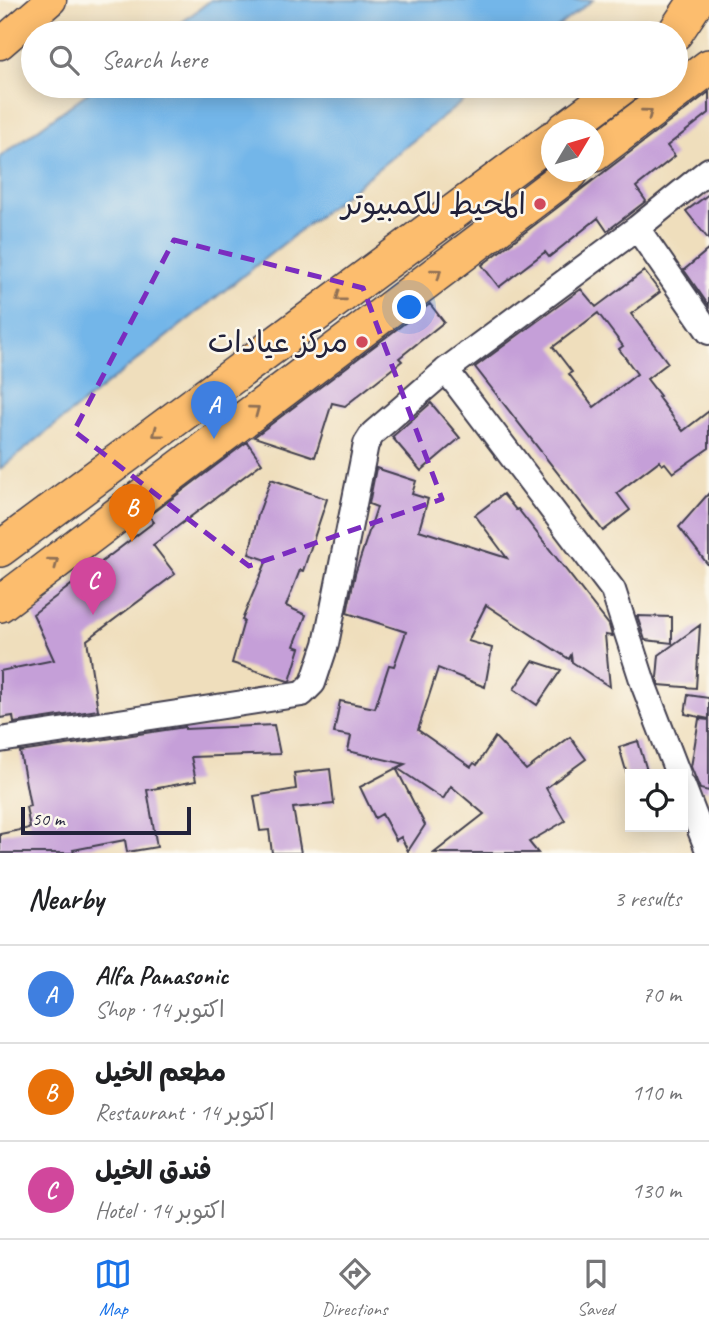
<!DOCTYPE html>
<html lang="en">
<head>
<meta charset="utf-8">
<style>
  :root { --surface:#fff; --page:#f6f6f6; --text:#202124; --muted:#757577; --line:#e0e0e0; --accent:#1a73e8 }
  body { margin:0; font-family:Caveat,"Playpen Sans Arabic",sans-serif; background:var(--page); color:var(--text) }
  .controls { position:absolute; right:21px; bottom:21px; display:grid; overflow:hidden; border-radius:0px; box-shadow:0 4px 18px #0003 }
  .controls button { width:63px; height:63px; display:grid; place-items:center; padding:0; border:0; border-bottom:2px solid var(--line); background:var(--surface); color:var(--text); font:35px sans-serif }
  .compass { position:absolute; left:541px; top:119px; width:63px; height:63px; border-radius:50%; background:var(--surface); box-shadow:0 4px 18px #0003; rotate:52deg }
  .scale { position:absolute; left:21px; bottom:18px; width:170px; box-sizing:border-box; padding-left:7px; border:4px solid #22223b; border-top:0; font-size:19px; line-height:24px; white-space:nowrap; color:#22223b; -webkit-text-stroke:5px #fbf7ec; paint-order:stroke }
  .you { position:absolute; left:410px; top:308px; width:24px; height:24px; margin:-18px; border:5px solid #fff; border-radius:50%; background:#1a73e8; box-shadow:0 0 0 10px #1a73e833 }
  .badge { display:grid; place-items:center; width:46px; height:46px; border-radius:50%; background:var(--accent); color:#fff; font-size:23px; font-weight:700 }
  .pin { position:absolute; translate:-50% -58px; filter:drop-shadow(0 2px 4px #0008) }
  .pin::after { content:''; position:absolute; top:37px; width:24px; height:21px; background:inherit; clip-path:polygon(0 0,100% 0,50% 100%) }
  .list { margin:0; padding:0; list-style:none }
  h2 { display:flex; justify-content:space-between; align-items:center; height:91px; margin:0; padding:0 28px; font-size:30px }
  h2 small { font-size:23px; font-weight:400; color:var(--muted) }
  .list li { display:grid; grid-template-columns:46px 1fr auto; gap:21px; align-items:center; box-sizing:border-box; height:98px; padding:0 28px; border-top:2px solid var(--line) }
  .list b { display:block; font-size:26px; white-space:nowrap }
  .list p { margin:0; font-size:23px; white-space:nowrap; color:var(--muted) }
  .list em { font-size:23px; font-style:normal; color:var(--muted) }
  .icon { flex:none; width:38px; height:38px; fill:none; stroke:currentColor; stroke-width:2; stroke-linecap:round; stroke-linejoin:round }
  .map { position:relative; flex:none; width:709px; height:853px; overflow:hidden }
  .search { position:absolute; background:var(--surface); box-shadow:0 4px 18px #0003; left:21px; right:21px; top:21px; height:77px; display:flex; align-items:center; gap:18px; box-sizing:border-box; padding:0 24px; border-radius:38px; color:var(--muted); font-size:26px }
  .sheet { height:385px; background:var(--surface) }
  nav { display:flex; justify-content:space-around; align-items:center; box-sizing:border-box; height:98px; border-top:2px solid var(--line); background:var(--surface); font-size:19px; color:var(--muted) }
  nav a { display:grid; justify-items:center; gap:4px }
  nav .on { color:var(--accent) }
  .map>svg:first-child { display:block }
  .water { fill:#73b6e9; stroke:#4a6c92; stroke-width:2 }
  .building { fill:#c59fd8; fill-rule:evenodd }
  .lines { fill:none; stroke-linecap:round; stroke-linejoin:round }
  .minor-casing { stroke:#413e4e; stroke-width:28 }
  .major-casing { stroke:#413e4e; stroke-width:33 }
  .highway-casing { stroke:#413e4e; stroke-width:38 }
  .minor { stroke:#fff; stroke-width:24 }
  .major { stroke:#fcbd6e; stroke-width:30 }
  .highway { stroke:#fcbd6e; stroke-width:35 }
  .oneway { stroke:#8f7054 }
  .marked { fill:none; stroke:#7b2cbf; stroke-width:5; stroke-dasharray:14 9; stroke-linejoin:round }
  .poi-dot { fill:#d1495b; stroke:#fbf7ec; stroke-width:2.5 }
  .labels { text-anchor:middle; stroke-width:5; stroke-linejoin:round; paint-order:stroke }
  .poi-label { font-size:30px; fill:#22223b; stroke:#fbf7ec; text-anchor:end }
</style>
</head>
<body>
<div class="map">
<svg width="709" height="853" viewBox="0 0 709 853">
  <rect width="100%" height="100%" fill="#fbf7ec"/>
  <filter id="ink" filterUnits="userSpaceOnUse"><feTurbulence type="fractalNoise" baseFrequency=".0143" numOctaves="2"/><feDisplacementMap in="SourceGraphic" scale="14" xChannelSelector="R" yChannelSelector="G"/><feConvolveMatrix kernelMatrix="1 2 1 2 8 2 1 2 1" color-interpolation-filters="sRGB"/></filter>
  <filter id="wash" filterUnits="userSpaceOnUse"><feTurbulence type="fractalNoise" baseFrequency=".00686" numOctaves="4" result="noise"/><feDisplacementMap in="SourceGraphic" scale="28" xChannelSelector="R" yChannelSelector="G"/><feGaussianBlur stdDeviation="1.57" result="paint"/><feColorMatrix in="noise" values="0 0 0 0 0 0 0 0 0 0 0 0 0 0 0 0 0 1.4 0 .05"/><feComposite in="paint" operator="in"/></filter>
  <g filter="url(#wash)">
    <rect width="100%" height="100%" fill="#efdebc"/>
    <path class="water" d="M211,0H593L549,33H168Z
      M97,86H482L0,469V157Z"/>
    <g id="blocks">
      <path class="building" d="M709,92V113L667,146L675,156L636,187L646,201L607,231L598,218L549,257L545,252L499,287L482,265Z
        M709,194V240L686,211Z
        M709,249V306L684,270Z
        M644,271L660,292L631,314L668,363L647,379L660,396L658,397L683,431L709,411V448L673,473L665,463L662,465L659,461L617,493L630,510L603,531L475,367L581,289L596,307ZM598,313L623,346L619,349L637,374L594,407L569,374L572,372L553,347Z
        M430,304L444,322L399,358L402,361L345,406L332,403L315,457L254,437Z
        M431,403L460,438L421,471L392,437Z
        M247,442L262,463L153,545L175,574L87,640L98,710L14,723L13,716L0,718V671L54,660L33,614L154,522L149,516Z
        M376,468L416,481L412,494L428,499L419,530L507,558L475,515L503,494L516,510L518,509L609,625L612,636L605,635L610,687L572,662L571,655L569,659L486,605L468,641L492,648L485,687L438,668L418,730L471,767L474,763L477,765L495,737L526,770L570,737L586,759L546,788L565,821L529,842L538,853H434L484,814L451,786L443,799L397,768L405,764L348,751L351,736L334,733L340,701L375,708L389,665L394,666L406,632L347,613L355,574L377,507L369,504Z
        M271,479L327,499L303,571L300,570L286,606L306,615L294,646L300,648L290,681H288L232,663L244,621L242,620L267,560L249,554L258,515Z
        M709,493V566L679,527Z
        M637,616L672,617V643L645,640Z
        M700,625L696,688L659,685L657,678L659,655Z
        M533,661L561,670L537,705L514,689Z
        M688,695L709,698V719L685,714Z
        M699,719L709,720V791L700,789L691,767Z
        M274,725L280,754L191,757L196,781L147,790L157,847L127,852L125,840L73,850L74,853H0V834L30,828L26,807L30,806L20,752L185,727V729Z
        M638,741L648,774H627L619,747Z
        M396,768L425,825L408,851L401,837L396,840L382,814L375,818L360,787Z
        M330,769L334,804L293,808L301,853H272L269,830L260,831L254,796L296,789L294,773Z"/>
    </g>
  </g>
  <g filter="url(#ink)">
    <use href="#blocks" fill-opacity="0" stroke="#413e4e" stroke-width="2"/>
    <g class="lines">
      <g class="minor-casing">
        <path id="minor" d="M637,228L709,332
          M446,370L637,228L709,170
          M0,740L302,694L313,683L326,644L366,444L373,433L446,370L613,590L644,686L678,774
          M683,786L709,853"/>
      </g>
      <g class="major-casing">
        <path id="major" d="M0,44L51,0"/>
      </g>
      <g class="highway-casing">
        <path id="highway" d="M675,33L697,0
          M564,130L623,86
          M594,154L709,67
          M0,549L552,139
          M0,604L571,172"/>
      </g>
      <use href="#minor" class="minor"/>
      <use href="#major" class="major"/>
      <use href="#highway" class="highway"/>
    </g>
    <defs><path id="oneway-chevron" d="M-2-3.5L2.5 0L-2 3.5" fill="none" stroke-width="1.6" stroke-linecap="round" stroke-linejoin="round" transform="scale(1.75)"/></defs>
    <g class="oneway">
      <use href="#oneway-chevron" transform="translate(648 113) rotate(-37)"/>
      <use href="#oneway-chevron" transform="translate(437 273) rotate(-37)"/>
      <use href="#oneway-chevron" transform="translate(340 297) rotate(143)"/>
      <use href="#oneway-chevron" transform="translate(255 410) rotate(-37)"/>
      <use href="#oneway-chevron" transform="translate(157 433) rotate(143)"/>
      <use href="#oneway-chevron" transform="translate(54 562) rotate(-37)"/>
    </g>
  </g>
  <path class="marked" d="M174,240L363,288L442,499L249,566L74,431Z"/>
  <g class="poi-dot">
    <circle cx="540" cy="204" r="7"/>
    <circle cx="362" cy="342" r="7"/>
  </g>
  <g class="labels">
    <g class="poi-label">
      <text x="526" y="214">المحيط للكمبيوتر</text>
      <text x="348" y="352">مركز عيادات</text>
    </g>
  </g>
</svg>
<div class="controls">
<button><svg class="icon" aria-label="locate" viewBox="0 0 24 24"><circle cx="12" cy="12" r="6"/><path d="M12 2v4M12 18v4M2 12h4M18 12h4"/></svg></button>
</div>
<svg class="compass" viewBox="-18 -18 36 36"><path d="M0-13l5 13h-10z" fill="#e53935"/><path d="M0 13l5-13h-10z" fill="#757577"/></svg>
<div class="scale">50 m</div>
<div class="you"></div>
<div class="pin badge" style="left:214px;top:439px;background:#3f7fe0">A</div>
<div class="pin badge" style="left:132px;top:542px;background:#e8710a">B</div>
<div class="pin badge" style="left:93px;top:615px;background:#d1479c">C</div>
<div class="search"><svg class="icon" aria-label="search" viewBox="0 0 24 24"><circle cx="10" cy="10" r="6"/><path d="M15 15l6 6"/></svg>Search here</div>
</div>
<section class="sheet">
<h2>Nearby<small>3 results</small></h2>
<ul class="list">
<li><span class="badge" style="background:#3f7fe0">A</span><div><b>Alfa Panasonic</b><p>Shop · 14 اكتوبر</p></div><em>70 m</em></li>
<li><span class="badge" style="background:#e8710a">B</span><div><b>مطعم الخيل</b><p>Restaurant · 14 اكتوبر</p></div><em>110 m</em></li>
<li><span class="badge" style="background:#d1479c">C</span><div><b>فندق الخيل</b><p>Hotel · 14 اكتوبر</p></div><em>130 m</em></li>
</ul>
</section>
<nav>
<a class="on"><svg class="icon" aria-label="map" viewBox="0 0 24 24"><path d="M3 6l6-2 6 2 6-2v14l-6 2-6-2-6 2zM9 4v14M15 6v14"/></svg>Map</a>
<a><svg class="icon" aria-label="directions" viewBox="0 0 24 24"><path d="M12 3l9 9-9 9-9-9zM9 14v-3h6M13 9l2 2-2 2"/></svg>Directions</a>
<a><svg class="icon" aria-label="saved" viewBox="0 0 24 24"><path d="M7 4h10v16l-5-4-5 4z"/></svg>Saved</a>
</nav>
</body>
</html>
